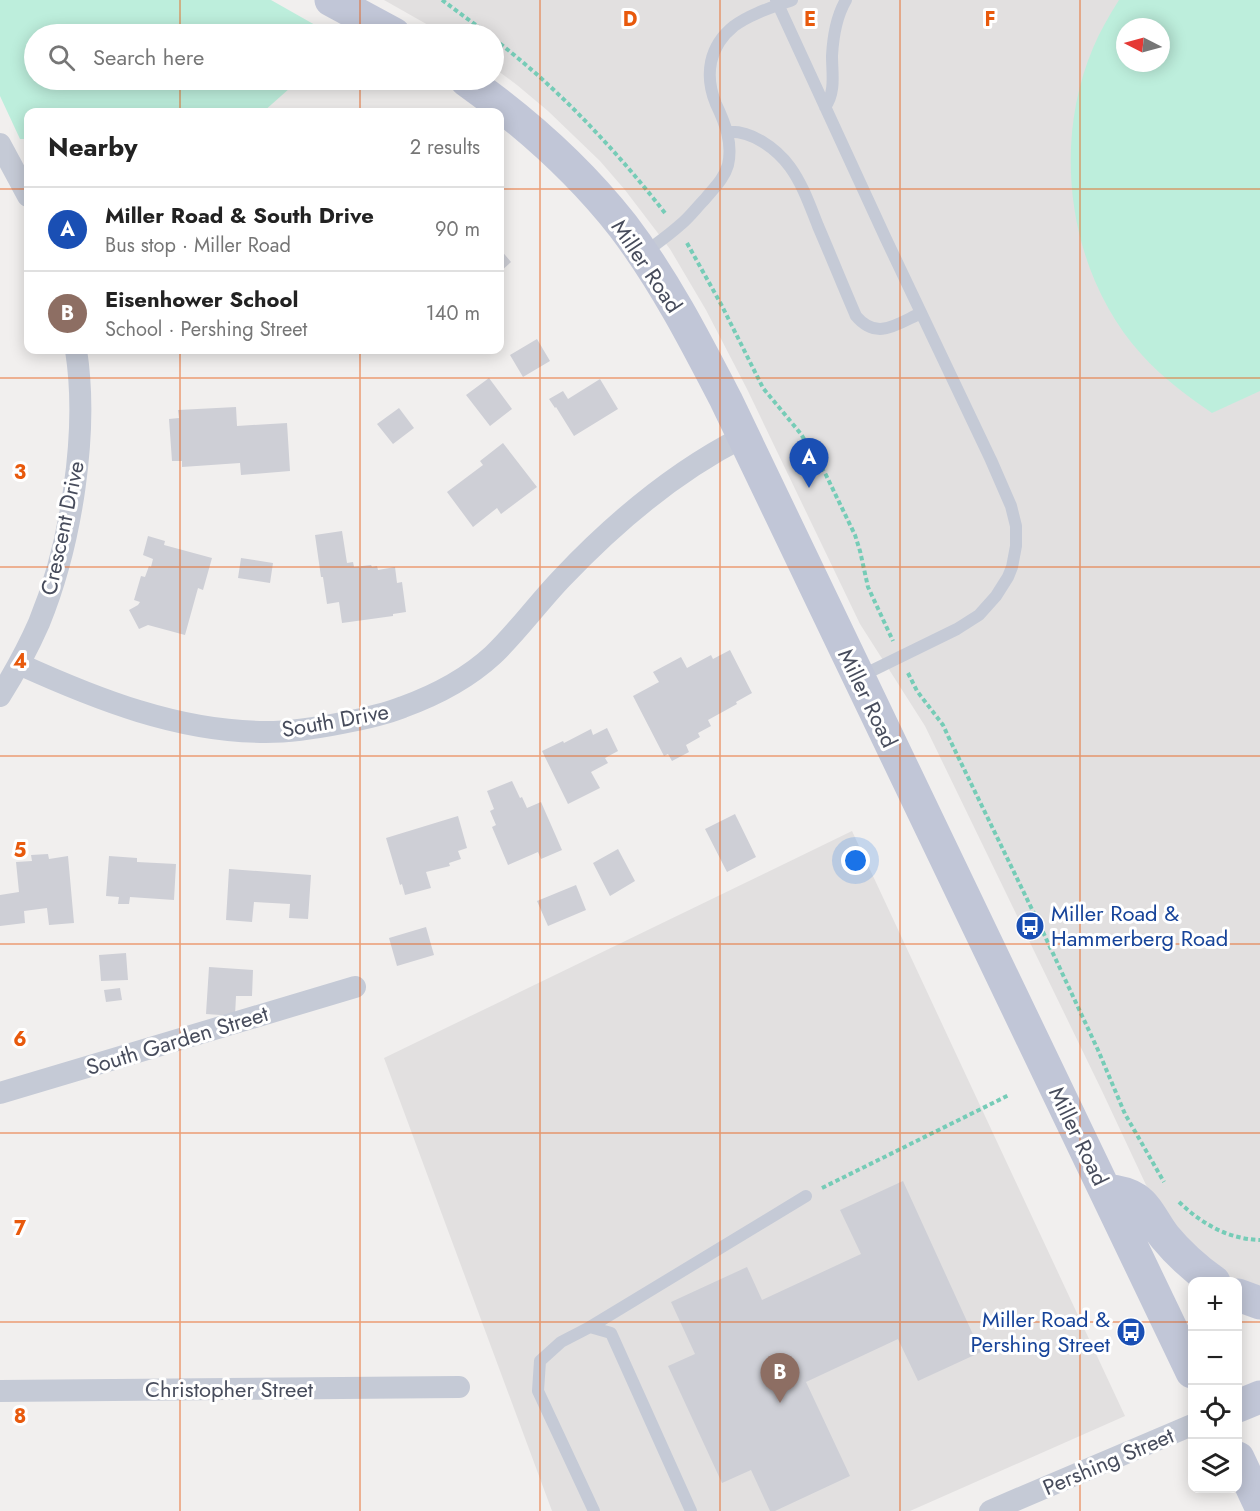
<!DOCTYPE html>
<html lang="en">
<head>
<meta charset="utf-8">
<style>
  :root { --surface:#fff; --page:#f2f2f2; --text:#222; --muted:#767676; --line:#e0e0e0; --accent:#0b8043 }
  body { margin:0; font-family:Jost,sans-serif; background:var(--page); color:var(--text) }
  .controls { position:absolute; right:18px; bottom:18px; display:grid; overflow:hidden; border-radius:12px; box-shadow:0 3px 15px #0003 }
  .controls button { width:54px; height:54px; display:grid; place-items:center; padding:0; border:0; border-bottom:2px solid var(--line); background:var(--surface); color:var(--text); font:30px sans-serif }
  .compass { position:absolute; left:1116px; top:18px; width:54px; height:54px; border-radius:50%; background:var(--surface); box-shadow:0 3px 15px #0003; rotate:276deg }
  .you { position:absolute; left:856px; top:861px; width:21px; height:21px; margin:-15px; border:4px solid #fff; border-radius:50%; background:#1a73e8; box-shadow:0 0 0 9px #1a73e833 }
  .badge { display:grid; place-items:center; width:39px; height:39px; border-radius:50%; background:var(--accent); color:#fff; font-size:20px; font-weight:700 }
  .pin { position:absolute; translate:-50% -50px; filter:drop-shadow(0 2px 3px #0008) }
  .pin::after { content:''; position:absolute; top:32px; width:21px; height:18px; background:inherit; clip-path:polygon(0 0,100% 0,50% 100%) }
  .list { margin:0; padding:0; list-style:none }
  h2 { display:flex; justify-content:space-between; align-items:center; height:78px; margin:0; padding:0 24px; font-size:26px }
  h2 small { font-size:20px; font-weight:400; color:var(--muted) }
  .list li { display:grid; grid-template-columns:39px 1fr auto; gap:18px; align-items:center; box-sizing:border-box; height:84px; padding:0 24px; border-top:2px solid var(--line) }
  .list b { display:block; font-size:22px; white-space:nowrap }
  .list p { margin:0; font-size:20px; white-space:nowrap; color:var(--muted) }
  .list em { font-size:20px; font-style:normal; color:var(--muted) }
  .icon { flex:none; width:33px; height:33px; fill:none; stroke:currentColor; stroke-width:2; stroke-linecap:round; stroke-linejoin:round }
  .map { position:relative; flex:none; width:1260px; height:1511px; overflow:hidden }
  .search { position:absolute; background:var(--surface); box-shadow:0 3px 15px #0003; left:24px; top:24px; width:480px; height:66px; display:flex; align-items:center; gap:15px; box-sizing:border-box; padding:0 21px; border-radius:33px; color:var(--muted); font-size:22px }
  .panel { position:absolute; background:var(--surface); box-shadow:0 3px 15px #0003; left:24px; top:108px; width:480px; height:246px; border-radius:12px }
  .map>svg:first-child { display:block }
  .education { fill:#e2e0e0; fill-rule:evenodd }
  .green { fill:#bdeedc; fill-rule:evenodd }
  .building { fill:#cecfd6 }
  .lines { fill:none; stroke-linecap:round; stroke-linejoin:round }
  .path { stroke:#76ccb7; stroke-width:4; stroke-dasharray:4.5 3; stroke-linecap:butt }
  .lane { stroke:#c5cad6; stroke-width:12 }
  .street { stroke:#c5cad6; stroke-width:22 }
  .secondary { stroke:#c1c6d7; stroke-width:33 }
  .grid { fill:none; stroke:#e8590c; stroke-width:1.5; stroke-opacity:0.55 }
  .labels { text-anchor:middle; stroke-width:6; stroke-linejoin:round; paint-order:stroke }
  .street-label { font-size:22px; fill:#474c5c; stroke:#fff }
  .transit-label { font-size:22px; fill:#164399; stroke:#fff; text-anchor:start }
  .grid-label { font-size:20px; text-anchor:middle; font-weight:bold; fill:#e8590c; stroke:#fff; stroke-width:6; stroke-linejoin:round; paint-order:stroke }
</style>
</head>
<body>
<div class="map">
<svg width="1260" height="1511" viewBox="0 0 1260 1511">
  <rect width="100%" height="100%" fill="#f1efee"/>
  <path class="education" d="M384,0H1260V1293L1233,1281L1220,1274L1154,1202L1102,1091L925,726L860,624L747,389L706,310L670,249L625,190L600,161L548,111L517,85L494,68V34H444ZM1125,27H1161V63H1125Z
    M852,831L1125,1416L910,1511H552L384,1058Z"/>
  <path class="green" d="M0,0H271L331,34H34V80H299L263,112H28V139H20L0,96Z
    M1119,0H1260V391L1212,413C1187,396 1163,378 1142,355C1069,275 1051,147 1093,48C1100,31 1109,16 1119,0ZM1125,27H1161V63H1125Z"/>
  <path class="building" d="M500,249L511,262L500,272Z
    M537,339L550,361L523,377L510,355Z
    M489,378L512,409L490,426L466,395Z
    M600,379L618,409L574,436L556,407L555,408L549,399L563,391L568,399Z
    M236,407L237,426L287,423L290,471L241,475L240,463L182,467V461H172L169,419L179,418L178,410Z
    M399,408L414,428L393,444L377,424Z
    M503,443L537,487L501,514L497,508L473,527L447,492L483,465L480,461Z
    M342,531L347,563L353,562L354,567L371,565L372,567L377,566L378,570L395,567L397,583L402,582L406,612L393,614V616L342,623L339,602L327,604L323,577H321L315,535Z
    M148,536L165,541L164,545L212,558L203,590L198,588L185,635L148,625L139,629L129,610L138,605L140,602L134,600L141,576L145,577L149,566L151,567L153,559L143,555Z
    M241,558L273,563L270,583L238,578Z
    M730,650L752,693L736,702L737,704L708,720L711,726L698,733L700,737L686,745L689,752L672,761L668,754L664,756L633,696L659,682L653,672L681,657L687,668L711,655L713,659Z
    M607,728L618,751L605,758L608,763L591,772L600,788L568,804L542,751L563,741L564,743L591,729L593,735Z
    M512,781L520,798L522,797L527,808L541,802L562,850L541,859L538,852L508,865L492,827L496,825L490,811L494,809L487,791Z
    M735,814L756,857L727,872L705,829Z
    M458,816L467,848L458,851L461,859L449,863L450,866L426,872L431,888L405,895L402,884L400,885L386,838Z
    M618,849L635,881L610,896L593,863Z
    M48,854L49,859L68,856L74,923L49,925L47,908L24,911L25,923L0,926V895L19,892L16,862L32,861L31,855Z
    M109,856L137,858V862L176,864L174,900L130,897L129,904H118L119,897L106,896Z
    M229,869L311,875L308,919L289,918L290,904L254,902L252,922L226,920Z
    M576,885L586,910L548,926L537,901Z
    M426,927L434,955L397,966L389,938Z
    M126,953L128,980L101,981L99,955Z
    M209,967L253,970L252,996H236L235,1016L206,1014Z
    M120,988L122,1000L106,1002L104,990Z
    M903,1181L981,1352L918,1381L898,1339L806,1382L850,1476L775,1511H770L751,1470L722,1483L668,1366L695,1354L671,1302L747,1267L762,1300L861,1254L840,1210Z"/>
  <g class="lines">
    <path class="path" d="M442,0L488,34
      M494,39C558,88 615,149 665,213
      M687,243L722,306L763,388L801,434L826,475L855,535L860,551L868,587L893,641
      M908,673L917,691L943,725L948,736L1043,932L1098,1050L1125,1114L1164,1182
      M822,1188L1009,1095
      M1179,1202C1202,1224 1228,1239 1260,1240"/>
    <path class="lane" d="M776,0L886,239L991,460L1011,506L1016,526V546L1012,567L1008,577L996,596L979,615L957,629L859,677
      M825,107C836,92 832,73 832,56C833,37 836,17 846,0
      M727,132C751,130 776,148 790,167C803,185 810,206 818,226C831,256 843,286 856,316C877,341 897,324 921,313
      M644,253C656,244 669,235 680,225C689,218 697,207 705,199C714,188 724,179 728,165C733,143 725,123 716,104C704,75 709,46 734,26C750,14 773,7 792,0
      M590,1327L806,1196
      M594,1511L538,1391L540,1361L561,1342L590,1327L611,1333L691,1511"/>
    <path class="street" d="M0,144L28,196
      M19,664C96,699 179,732 266,732C292,732 317,728 342,723C363,719 383,715 403,707C436,695 467,679 493,655C518,631 538,603 562,578C615,522 674,472 743,437
      M0,696C15,672 28,648 39,623C71,545 89,433 76,350
      M0,1093L355,987
      M0,1391L459,1387
      M990,1511L1192,1425"/>
    <path class="secondary" d="M331,0L394,34
      M466,80C524,121 579,170 623,226C664,280 695,340 726,400L1192,1372
      M1105,1190C1115,1191 1127,1193 1136,1199C1149,1208 1155,1225 1165,1237C1179,1254 1196,1269 1214,1282
      M1238,1295L1260,1303
      M1238,1406L1260,1397
      M1238,1458L1260,1505"/>
  </g>
  <path class="grid" d="M180,0V34M360,0V34M540,0V1511M720,0V1511M900,0V1511M1080,0V1511M180,80V112M360,80V112M0,189H28M500,189H1260M180,350V1511M360,350V1511M0,378H1260M0,567H1260M0,756H1260M0,944H1260M0,1133H1260M0,1322H1192M1238,1322H1260"/>
  <defs>
    <g id="bus-disc" transform="scale(1.5)"><circle r="9.5" fill="#1a4fb4" stroke="#fff"/><path d="M-5-6H5V4H4V6H2V4H-2V6H-4V4H-5ZM-3.5-4V0h7V-4ZM-3.5 1.2v1.5H-2V1.2ZM2 1.2v1.5H3.5V1.2Z" fill="#fff"/></g>
  </defs>
  <g fill-rule="evenodd">
    <use href="#bus-disc" x="1030" y="926"/>
    <use href="#bus-disc" x="1131" y="1332"/>
  </g>
  <g class="labels">
    <g class="street-label">
      <text transform="translate(647 266) rotate(56)" y="8">Miller Road</text>
      <text transform="translate(62 528) rotate(-78)" y="8">Crescent Drive</text>
      <text transform="translate(868 698) rotate(64)" y="8">Miller Road</text>
      <text transform="translate(335 720) rotate(-10)" y="8">South Drive</text>
      <text transform="translate(177 1040) rotate(-17)" y="8">South Garden Street</text>
      <text transform="translate(1079 1136) rotate(64)" y="8">Miller Road</text>
      <text x="229" y="1397">Christopher Street</text>
      <text transform="translate(1108 1461) rotate(-23)" y="8">Pershing Street</text>
    </g>
    <g class="transit-label">
      <text x="1051" y="921">Miller Road &amp;<tspan x="1051" dy="25">Hammerberg Road</tspan></text>
      <text x="1110" y="1327" text-anchor="end">Miller Road &amp;<tspan x="1110" dy="25">Pershing Street</tspan></text>
    </g>
  </g>
  <g class="grid-label">
    <text x="630" y="26">D</text>
    <text x="810" y="26">E</text>
    <text x="990" y="26">F</text>
    <text x="20" y="479">3</text>
    <text x="20" y="668">4</text>
    <text x="20" y="857">5</text>
    <text x="20" y="1046">6</text>
    <text x="20" y="1235">7</text>
    <text x="20" y="1423">8</text>
  </g>
</svg>
<div class="controls">
<button>+</button>
<button>−</button>
<button><svg class="icon" aria-label="locate" viewBox="0 0 24 24"><circle cx="12" cy="12" r="6"/><path d="M12 2v4M12 18v4M2 12h4M18 12h4"/></svg></button>
<button><svg class="icon" aria-label="layers" viewBox="0 0 24 24"><path d="M12 4l9 5-9 5-9-5zM3 14l9 5 9-5"/></svg></button>
</div>
<svg class="compass" viewBox="-18 -18 36 36"><path d="M0-13l5 13h-10z" fill="#e53935"/><path d="M0 13l5-13h-10z" fill="#767676"/></svg>
<div class="you"></div>
<div class="pin badge" style="left:809px;top:488px;background:#1a4fb4">A</div>
<div class="pin badge" style="left:780px;top:1403px;background:#8d6e63">B</div>
<div class="search"><svg class="icon" aria-label="search" viewBox="0 0 24 24"><circle cx="10" cy="10" r="6"/><path d="M15 15l6 6"/></svg>Search here</div>
<section class="panel">
<h2>Nearby<small>2 results</small></h2>
<ul class="list">
<li><span class="badge" style="background:#1a4fb4">A</span><div><b>Miller Road &amp; South Drive</b><p>Bus stop · Miller Road</p></div><em>90 m</em></li>
<li><span class="badge" style="background:#8d6e63">B</span><div><b>Eisenhower School</b><p>School · Pershing Street</p></div><em>140 m</em></li>
</ul>
</section>
</div>
</body>
</html>
